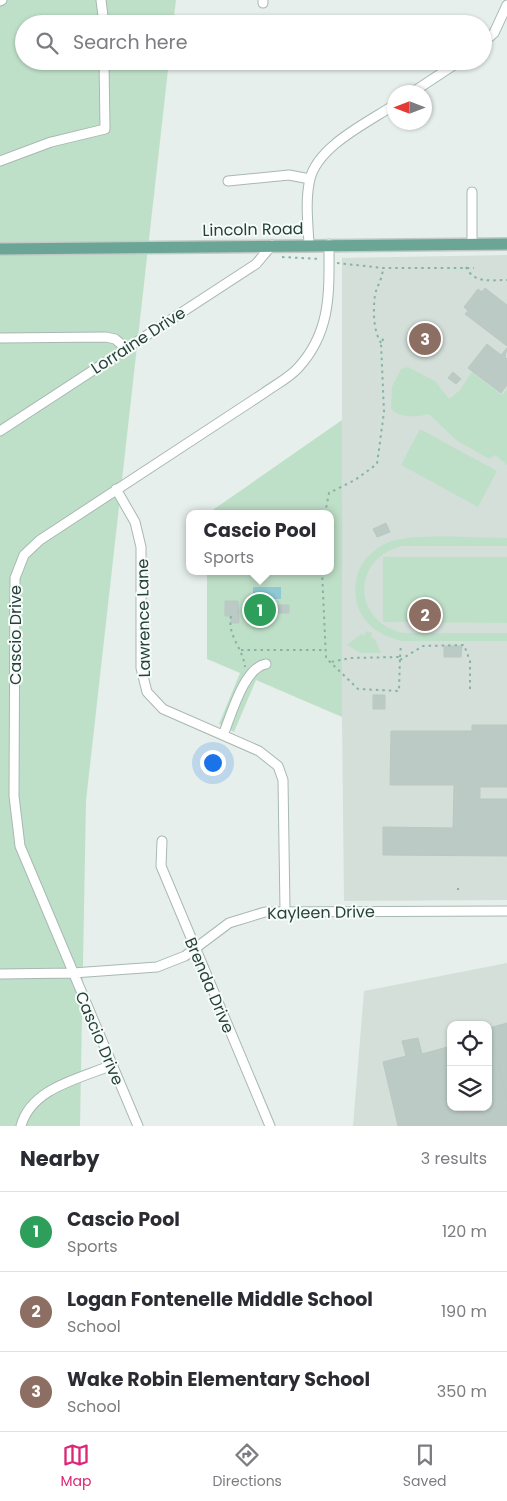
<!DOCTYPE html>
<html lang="en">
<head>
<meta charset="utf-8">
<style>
  :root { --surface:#fff; --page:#f2f2f3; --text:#2b2b33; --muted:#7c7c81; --line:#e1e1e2; --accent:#db2777 }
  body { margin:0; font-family:Poppins,sans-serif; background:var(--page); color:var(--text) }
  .controls { position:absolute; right:15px; bottom:15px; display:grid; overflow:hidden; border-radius:10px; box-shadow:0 1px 4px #0004 }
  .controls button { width:45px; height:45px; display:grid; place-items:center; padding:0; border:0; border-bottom:1px solid var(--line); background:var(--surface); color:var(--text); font:25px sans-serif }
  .compass { position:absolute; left:387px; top:85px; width:45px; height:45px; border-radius:50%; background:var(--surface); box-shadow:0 1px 4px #0004; rotate:270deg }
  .you { position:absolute; left:212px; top:762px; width:18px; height:18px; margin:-12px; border:4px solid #fff; border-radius:50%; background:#1a73e8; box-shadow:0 0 0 8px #1a73e833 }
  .badge { display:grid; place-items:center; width:32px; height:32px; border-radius:50%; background:var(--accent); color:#fff; font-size:16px; font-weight:700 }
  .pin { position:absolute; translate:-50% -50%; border:2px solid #fff; box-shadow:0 1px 5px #0006 }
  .popup { position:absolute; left:186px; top:510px; width:148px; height:65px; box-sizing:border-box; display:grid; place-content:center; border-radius:10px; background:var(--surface); filter:drop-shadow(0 1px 4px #0005); font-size:16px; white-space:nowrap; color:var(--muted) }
  .popup b { font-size:19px; color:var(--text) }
  .popup::after { content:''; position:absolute; left:50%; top:100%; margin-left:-10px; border:10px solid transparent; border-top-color:var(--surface) }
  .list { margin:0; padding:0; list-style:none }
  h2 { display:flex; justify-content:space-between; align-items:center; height:65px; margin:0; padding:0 20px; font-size:21px }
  h2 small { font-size:16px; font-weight:400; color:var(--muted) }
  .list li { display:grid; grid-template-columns:32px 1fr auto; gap:15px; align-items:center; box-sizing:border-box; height:80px; padding:0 20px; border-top:1px solid var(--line) }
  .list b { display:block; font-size:19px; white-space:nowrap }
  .list p { margin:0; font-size:16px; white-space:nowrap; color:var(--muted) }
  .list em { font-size:16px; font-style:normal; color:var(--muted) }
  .icon { flex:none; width:28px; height:28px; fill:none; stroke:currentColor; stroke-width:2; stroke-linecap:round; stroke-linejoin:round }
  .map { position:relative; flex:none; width:507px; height:1126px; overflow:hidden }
  .search { position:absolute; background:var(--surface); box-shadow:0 1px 4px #0004; left:15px; right:15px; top:15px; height:55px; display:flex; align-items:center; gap:12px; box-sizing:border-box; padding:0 18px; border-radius:28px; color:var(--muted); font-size:19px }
  .sheet { height:305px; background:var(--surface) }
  nav { display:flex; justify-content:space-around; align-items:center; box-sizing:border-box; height:70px; border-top:1px solid var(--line); background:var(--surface); font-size:14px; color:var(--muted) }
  nav a { display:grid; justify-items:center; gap:2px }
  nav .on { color:var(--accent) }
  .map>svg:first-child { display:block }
  .built { fill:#d4dfda; fill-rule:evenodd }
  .green { fill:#bfe0c8 }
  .water { fill:#8ec9d4 }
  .building { fill:#bbcac4; stroke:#b8c9c2 }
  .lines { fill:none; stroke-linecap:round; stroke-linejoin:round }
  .minor-casing { stroke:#a8b8b2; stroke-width:11 }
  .major-casing { stroke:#c2cac8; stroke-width:14 }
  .path { stroke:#86b3a5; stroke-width:2; stroke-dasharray:2.5 4; stroke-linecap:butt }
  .minor { stroke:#fff; stroke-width:9 }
  .major { stroke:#6aa596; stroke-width:11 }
  .labels { text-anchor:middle; stroke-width:4; stroke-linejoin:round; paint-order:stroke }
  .street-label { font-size:16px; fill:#24423a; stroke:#f7fbf9 }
</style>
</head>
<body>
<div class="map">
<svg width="507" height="1126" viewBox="0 0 507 1126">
  <rect width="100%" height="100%" fill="#e6efeb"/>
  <path class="built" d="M507,255V900L344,901L342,717V258Z
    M507,963V1126H353L364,991ZM451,1025H488V1107H451Z"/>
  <path class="green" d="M0,0H176L173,24H24V61H169L86,801L80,1126H0Z
    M408,367L435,381L449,399L460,390L472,372L502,395L507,389V465L495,455L489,459L456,440L429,414C416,417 402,419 391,409L392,387L401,369Z
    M342,420V717L256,680L234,732L219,724L240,673L207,659V571H330V514H207Z
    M420,429L497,471L478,507L401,465Z
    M507,538V546H402C351,559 352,621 403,633H507V641H401C380,635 364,626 357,604C354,593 355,581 359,570C364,558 376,547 389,542C415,533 477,538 507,538Z
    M383,557H507V623L383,622Z
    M366,631L372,633L371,637L375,639L381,653H360L347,645L361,634L365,635Z"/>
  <path class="water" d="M253,587H281V599H268V621H253Z"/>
  <path class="building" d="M485,288L507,305V346L465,314L468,311L464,307L478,289L482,292Z
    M487,344L501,355L507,348L505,357L507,359V385L501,393L468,368Z
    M453,372L461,379L456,384L448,378Z
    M386,523L390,532L377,537L373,529Z
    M225,601H238L239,623H231V616H225Z
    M278,605H289V613H278Z
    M444,646H462L461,657H444Z
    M373,695H385V709H373Z
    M472,725H507V787H480V799H507V856L383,855V827L453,828L454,785H390L391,731H472Z
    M507,1023V1100L489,1028Z
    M491,1036L507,1100V1126H398L383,1062L406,1056L402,1041L418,1038L422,1054L451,1046V1107H488V1037Z"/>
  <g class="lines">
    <g class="minor-casing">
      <path id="minor" d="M101,0L104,24
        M263,0V3
        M0,1L2,0
        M483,43L494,33L507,5
        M413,92L460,61
        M0,161L51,142L105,129L104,61
        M228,181L289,175L310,179
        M472,192V244
        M309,244C308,223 305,200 310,179C318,146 367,123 394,105
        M0,338L106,337L115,339L126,348
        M0,431L256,264L272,245
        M116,489L135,522L141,547V668L147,692L163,709L259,751L278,766L283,780L285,911
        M223,735C231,716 244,667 266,664
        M162,841L161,866L270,1126
        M0,974L73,973L157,967L185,956L229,923L265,912L507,911
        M21,1126C31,1088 79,1079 112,1065
        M138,1126L20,846L14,796L15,578L24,555L40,540L264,393C275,385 289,378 298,368C332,331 329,291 329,244"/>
    </g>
    <g class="major-casing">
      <path id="major" d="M0,249L507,244"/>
    </g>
    <path class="path" d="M282,257L320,259
      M337,263L383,268H474
      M466,267C474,284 491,280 507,280
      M381,343C373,330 373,310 375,295C377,285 382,281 383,268
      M325,514L329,493L355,480L377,464L384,412L381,343L385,336
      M322,571L326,658L358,689L399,691L400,657L350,658L331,662
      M231,616C227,636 243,648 245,667
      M241,650H326
      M400,657L401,644
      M400,660L423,646L464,645L470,661V689
      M458,888V890"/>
    <use href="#minor" class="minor"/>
    <use href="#major" class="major"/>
  </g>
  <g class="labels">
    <g class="street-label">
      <text transform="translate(253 229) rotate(-1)" y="6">Lincoln Road</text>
      <text transform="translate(138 340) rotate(-33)" y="6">Lorraine Drive</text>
      <text transform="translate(143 618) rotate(-91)" y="6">Lawrence Lane</text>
      <text transform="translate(15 635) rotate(-90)" y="6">Cascio Drive</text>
      <text transform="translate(321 912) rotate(-1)" y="6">Kayleen Drive</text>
      <text transform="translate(210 985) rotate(67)" y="6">Brenda Drive</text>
      <text transform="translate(100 1038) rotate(67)" y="6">Cascio Drive</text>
    </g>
  </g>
</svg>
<div class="controls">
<button><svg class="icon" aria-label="locate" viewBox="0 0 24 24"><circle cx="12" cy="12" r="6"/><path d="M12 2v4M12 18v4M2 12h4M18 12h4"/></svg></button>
<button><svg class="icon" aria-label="layers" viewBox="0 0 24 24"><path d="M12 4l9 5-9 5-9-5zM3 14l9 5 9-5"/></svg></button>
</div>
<svg class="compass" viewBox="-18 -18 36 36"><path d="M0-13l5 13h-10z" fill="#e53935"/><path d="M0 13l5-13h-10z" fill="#7c7c81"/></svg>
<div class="you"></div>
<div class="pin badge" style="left:260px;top:610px;background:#2e9e5b">1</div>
<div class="popup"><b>Cascio Pool</b>Sports</div>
<div class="pin badge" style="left:425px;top:615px;background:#8d6e63">2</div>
<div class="pin badge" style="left:425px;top:339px;background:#8d6e63">3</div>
<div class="search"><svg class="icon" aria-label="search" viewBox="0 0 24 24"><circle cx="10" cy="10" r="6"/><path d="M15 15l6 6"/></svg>Search here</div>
</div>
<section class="sheet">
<h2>Nearby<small>3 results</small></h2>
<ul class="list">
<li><span class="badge" style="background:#2e9e5b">1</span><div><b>Cascio Pool</b><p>Sports</p></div><em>120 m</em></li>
<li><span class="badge" style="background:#8d6e63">2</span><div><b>Logan Fontenelle Middle School</b><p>School</p></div><em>190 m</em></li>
<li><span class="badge" style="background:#8d6e63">3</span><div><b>Wake Robin Elementary School</b><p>School</p></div><em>350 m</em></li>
</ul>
</section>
<nav>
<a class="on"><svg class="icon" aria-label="map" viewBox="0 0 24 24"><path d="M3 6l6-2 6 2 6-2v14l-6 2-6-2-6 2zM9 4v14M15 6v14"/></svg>Map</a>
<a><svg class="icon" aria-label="directions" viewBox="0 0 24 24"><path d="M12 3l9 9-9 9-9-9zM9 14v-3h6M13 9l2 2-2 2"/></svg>Directions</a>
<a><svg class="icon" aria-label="saved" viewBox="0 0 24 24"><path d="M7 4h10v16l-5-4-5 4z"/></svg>Saved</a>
</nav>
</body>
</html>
